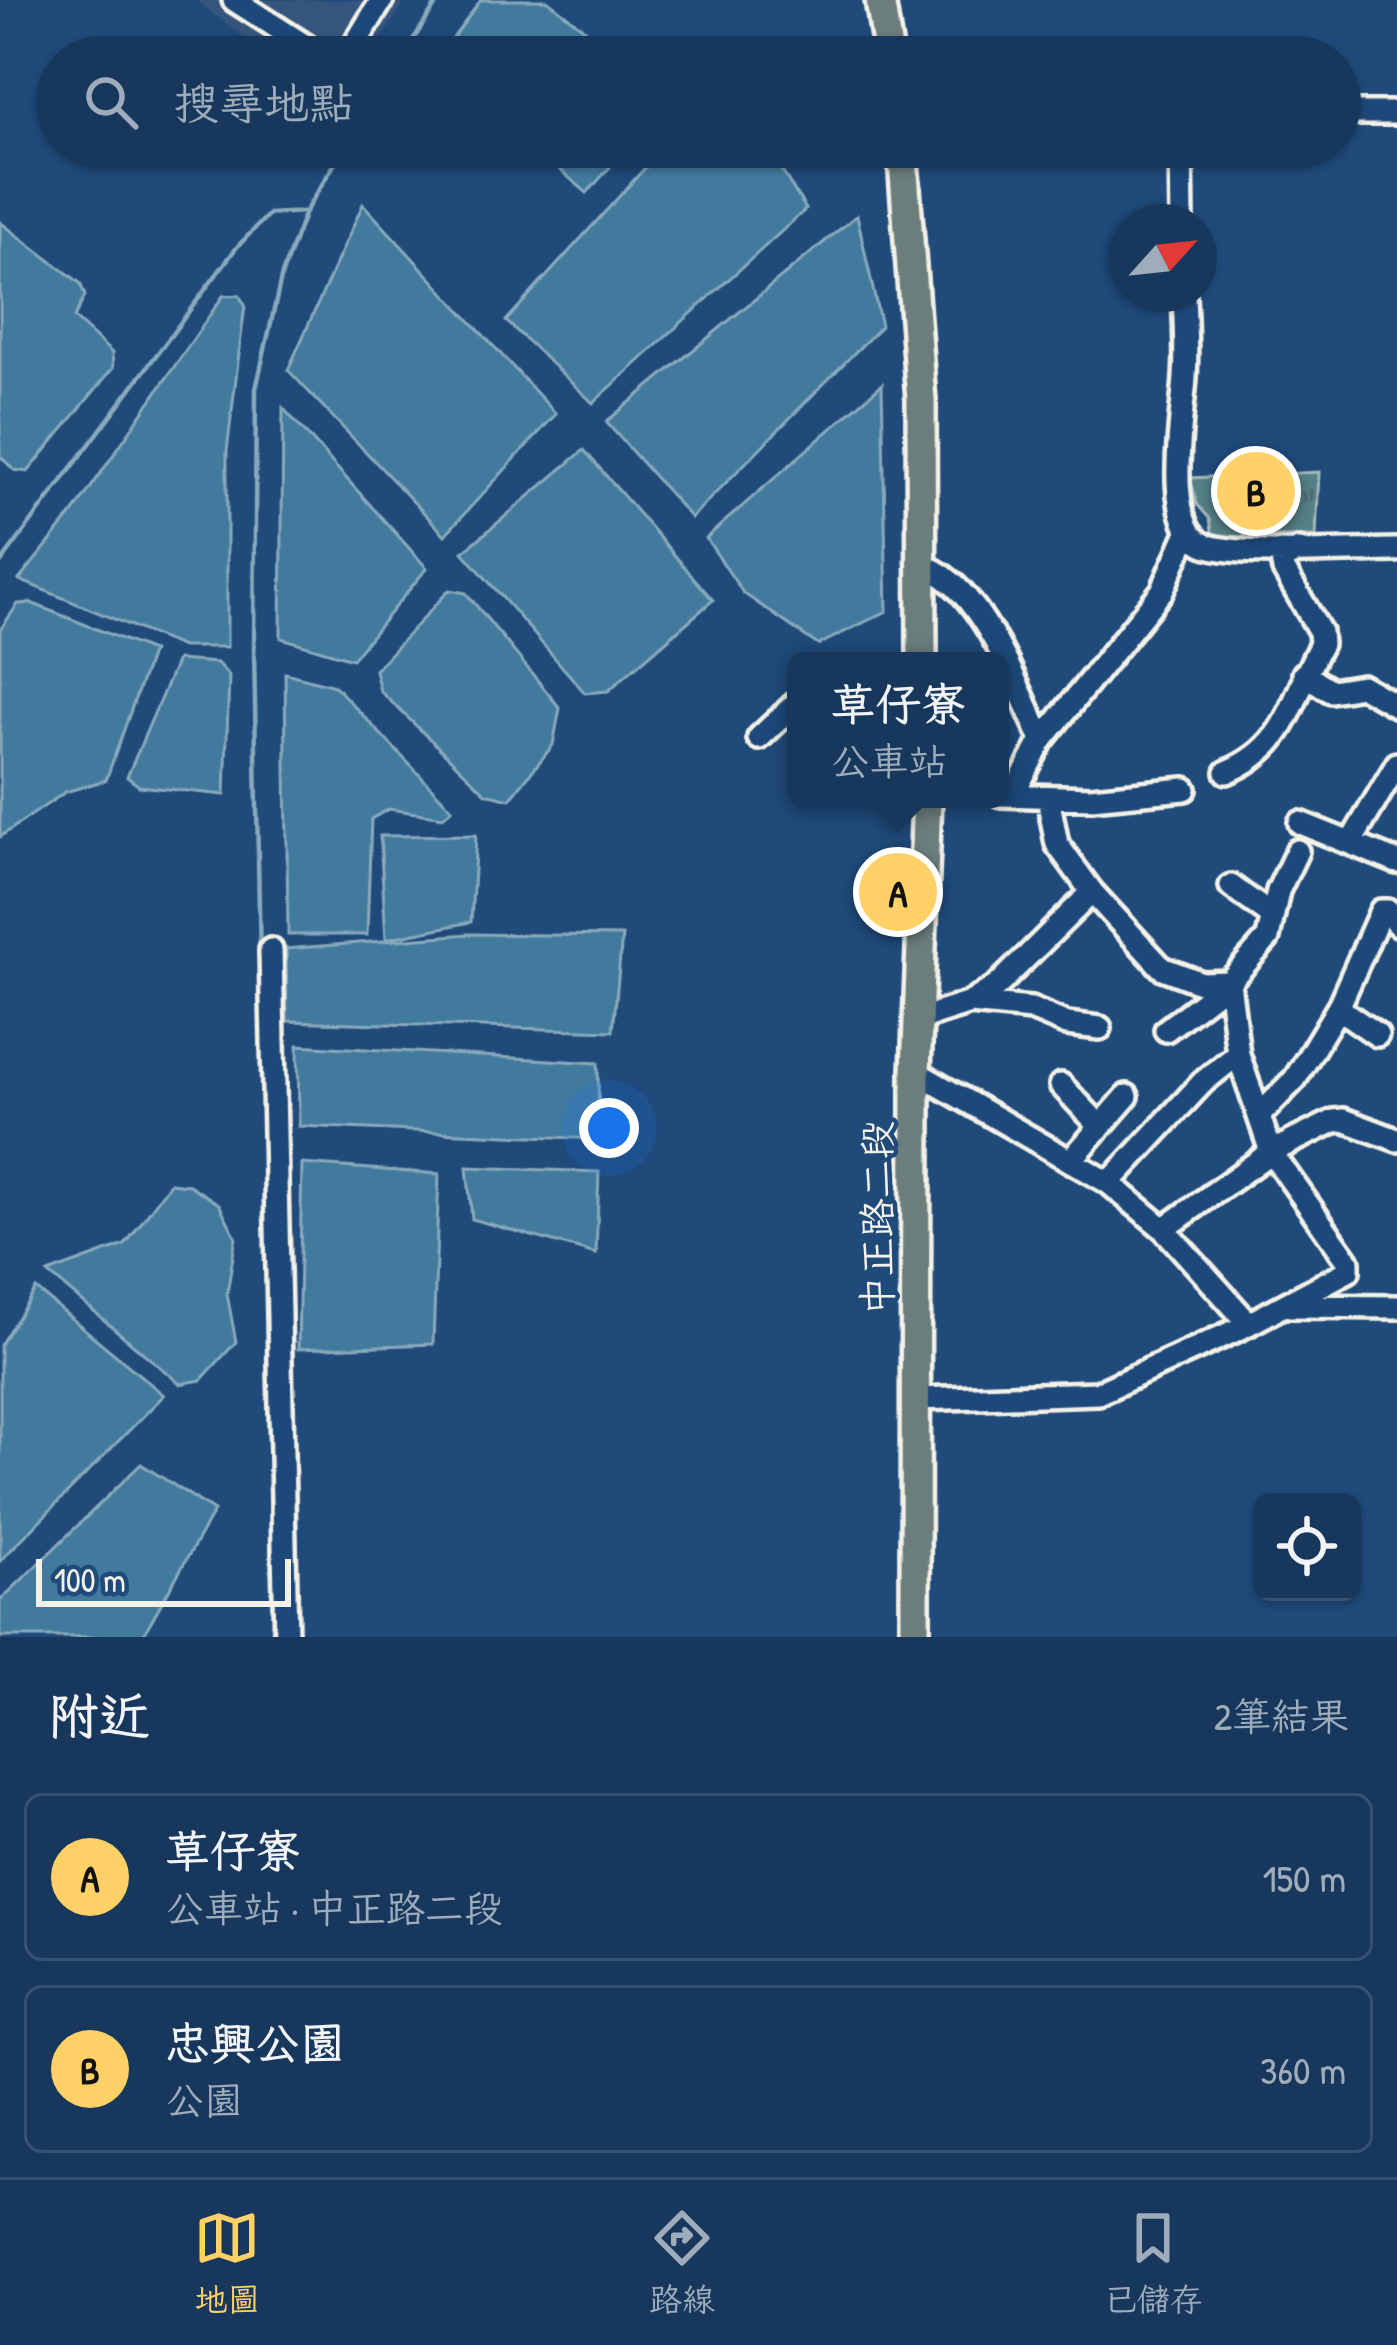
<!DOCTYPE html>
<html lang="zh-TW">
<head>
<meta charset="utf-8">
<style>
  :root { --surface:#17385c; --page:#203f62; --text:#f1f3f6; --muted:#9eacbb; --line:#365272; --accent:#ffd166 }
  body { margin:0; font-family:"Patrick Hand","LXGW WenKai TC",sans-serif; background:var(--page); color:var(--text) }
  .controls { position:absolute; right:36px; bottom:36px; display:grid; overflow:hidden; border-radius:18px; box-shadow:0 3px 9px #0004 }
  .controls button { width:108px; height:108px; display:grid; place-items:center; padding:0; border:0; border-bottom:3px solid var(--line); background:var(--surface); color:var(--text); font:60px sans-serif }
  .compass { position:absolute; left:1109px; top:204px; width:108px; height:108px; border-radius:50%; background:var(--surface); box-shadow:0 3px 9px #0004; rotate:63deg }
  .scale { position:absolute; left:36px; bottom:30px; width:255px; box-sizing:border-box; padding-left:12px; border:6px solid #f4f1e8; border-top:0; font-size:33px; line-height:42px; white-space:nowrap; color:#f4f1e8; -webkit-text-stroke:9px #1f4a7a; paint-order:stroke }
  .you { position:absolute; left:609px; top:1128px; width:42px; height:42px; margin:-30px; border:9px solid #fff; border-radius:50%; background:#1a73e8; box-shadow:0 0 0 18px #1a73e833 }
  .badge { display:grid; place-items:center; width:78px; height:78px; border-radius:50%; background:var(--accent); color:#111; font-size:39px; font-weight:700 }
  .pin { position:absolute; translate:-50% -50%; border:6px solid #fff; box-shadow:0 3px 12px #0006 }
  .popup { position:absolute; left:787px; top:652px; width:222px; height:156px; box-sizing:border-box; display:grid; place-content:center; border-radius:18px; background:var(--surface); filter:drop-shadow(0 3px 9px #0005); font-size:39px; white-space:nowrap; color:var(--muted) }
  .popup b { font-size:45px; color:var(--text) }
  .popup::after { content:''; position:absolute; left:50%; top:100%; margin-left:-24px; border:24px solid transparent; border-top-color:var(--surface) }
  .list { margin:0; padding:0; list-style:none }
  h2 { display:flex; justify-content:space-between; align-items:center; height:156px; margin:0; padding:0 48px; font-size:51px }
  h2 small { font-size:39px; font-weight:400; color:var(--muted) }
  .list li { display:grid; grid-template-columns:78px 1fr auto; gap:36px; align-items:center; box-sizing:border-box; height:168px; margin:0 24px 24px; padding:0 24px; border:3px solid var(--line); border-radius:18px }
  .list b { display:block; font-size:45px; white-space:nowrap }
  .list p { margin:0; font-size:39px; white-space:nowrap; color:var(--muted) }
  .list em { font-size:39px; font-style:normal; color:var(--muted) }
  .icon { flex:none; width:66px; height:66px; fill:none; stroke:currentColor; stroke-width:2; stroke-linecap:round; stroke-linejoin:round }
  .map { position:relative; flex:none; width:1397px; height:1637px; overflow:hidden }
  .search { position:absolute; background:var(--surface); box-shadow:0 3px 9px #0004; left:36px; right:36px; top:36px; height:132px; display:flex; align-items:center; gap:30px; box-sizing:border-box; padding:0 42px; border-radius:66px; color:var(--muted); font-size:45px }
  .sheet { height:540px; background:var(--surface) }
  nav { display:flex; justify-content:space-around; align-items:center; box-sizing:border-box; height:168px; border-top:3px solid var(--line); background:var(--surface); font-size:33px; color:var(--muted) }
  nav a { display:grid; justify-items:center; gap:6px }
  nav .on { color:var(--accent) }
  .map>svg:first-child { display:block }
  .built { fill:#34557d }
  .park { fill:url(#park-tufts); stroke:#a4b8b8; stroke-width:3 }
  .water { fill:#427a9e; stroke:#89aabc; stroke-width:3 }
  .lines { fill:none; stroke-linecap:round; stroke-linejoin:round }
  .stream { stroke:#89aabc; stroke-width:4.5 }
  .minor-casing { stroke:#f4f1e8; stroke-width:30 }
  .major-casing { stroke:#f4f1e8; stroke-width:36 }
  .minor { stroke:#1f4a7a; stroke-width:21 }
  .major { stroke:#6c7e7c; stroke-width:27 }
  .labels { text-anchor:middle; stroke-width:9; stroke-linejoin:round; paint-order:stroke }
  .street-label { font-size:39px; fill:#f4f1e8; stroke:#1f4a7a }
</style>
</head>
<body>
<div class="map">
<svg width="1397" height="1637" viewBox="0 0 1397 1637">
  <defs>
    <pattern id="park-tufts" width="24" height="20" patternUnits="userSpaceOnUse" patternTransform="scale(3)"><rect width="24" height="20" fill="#558088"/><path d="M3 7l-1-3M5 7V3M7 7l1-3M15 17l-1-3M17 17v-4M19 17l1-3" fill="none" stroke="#50676a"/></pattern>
  </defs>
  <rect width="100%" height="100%" fill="#1f4a7a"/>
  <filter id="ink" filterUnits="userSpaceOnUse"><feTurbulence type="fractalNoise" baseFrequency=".00833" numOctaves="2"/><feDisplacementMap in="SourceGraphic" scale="24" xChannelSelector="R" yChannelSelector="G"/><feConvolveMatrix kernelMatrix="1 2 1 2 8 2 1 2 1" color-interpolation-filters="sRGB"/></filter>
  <g filter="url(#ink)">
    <path class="built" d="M196,0H406L370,57H269Z"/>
    <path class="park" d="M1319,472L1316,537L1213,536L1210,519L1197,504L1190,478Z"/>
    <path class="water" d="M481,0H547L621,57H439Z
      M533,147H628L587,193Z
      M664,147H738L752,158L773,157L806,209L593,403L506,321Z
      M363,204L556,414L445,535L288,370Z
      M857,215L881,326L691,518L606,422Z
      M0,222L80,283L85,296L74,318L112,353L113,368L28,472L14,470L0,456Z
      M239,295L245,305L227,451V647H182L19,580L74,512L223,296Z
      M882,384L887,611L818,645L743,593L706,538Z
      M283,408L427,568L352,659L281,638Z
      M584,450L713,600L608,691L585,693L463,552Z
      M449,590L466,593L560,708L553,745L510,799L486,793L380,691L375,670Z
      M31,603L152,651L106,780L65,792L0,837V630L18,604Z
      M177,660L217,663L229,676L225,795L139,786L127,777Z
      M285,673L335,686L452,809L443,817L389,809L371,819L367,935H288Z
      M476,835L471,922L386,939L380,836Z
      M469,934L622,936L613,1031L287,1021L286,949Z
      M298,1045L598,1063L599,1139L299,1126Z
      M302,1164L439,1174L433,1344L298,1349Z
      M467,1167L599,1172L596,1254L472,1219Z
      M170,1183L189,1185L219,1204L236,1237L227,1294L236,1342L201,1380L180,1384L48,1273L125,1245Z
      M36,1289L164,1395L0,1561V1345Z
      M141,1464L214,1511L142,1637H0V1601Z"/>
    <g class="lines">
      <path class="stream" d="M402,57L439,0
        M0,564L237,247L269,214L305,212
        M273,1637L254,651L256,389L282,274L305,212L345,147"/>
      <g class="minor-casing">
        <path id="minor" d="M234,0L323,57
          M347,57L382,0
          M1340,113H1397
          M1181,147L1182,222
          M1184,294C1185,322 1187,350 1185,377C1183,416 1162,524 1203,544C1232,558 1358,550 1397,550
          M920,565C979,580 1017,687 1042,740
          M1304,674L1331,691L1362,686L1397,706
          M759,738L796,703
          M1227,772C1290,746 1291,698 1321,644L1320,632L1284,570L1282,560L1299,550
          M1001,795L1091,798L1185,789
          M1013,795L1042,740L1162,591L1188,532
          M1048,797L1057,844L1092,892L1162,968L1202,983L1229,982
          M1300,823L1397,862
          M1351,842L1397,764
          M1231,886L1272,916
          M271,950L286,1637
          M970,1003L1031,1009L1067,1024L1100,1028
          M1338,1008L1377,1035
          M917,1020L970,1003L997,986L1092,892
          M1166,1030L1229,982
          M916,1072L1109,1183L1164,1229L1249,1324
          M1061,1085L1100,1126
          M1259,1116L1295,1079L1338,1008L1381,911H1388L1397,924
          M1072,1159L1127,1096
          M1109,1183L1203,1082L1238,1054
          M1164,1229L1271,1152L1334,1121L1344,1120L1397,1140
          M1290,1306L1397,1307
          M916,1399L1098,1393L1241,1328L1348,1271V1261L1271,1152L1238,1054L1229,982L1268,938L1278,891L1297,851"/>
      </g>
      <g class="major-casing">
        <path id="major" d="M880,0L889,57
          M902,147L921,400L922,661
          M915,1637L916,1072L927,799"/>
      </g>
      <use href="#minor" class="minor"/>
      <use href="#major" class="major"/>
    </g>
  </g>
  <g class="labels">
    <g class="street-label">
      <text transform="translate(877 1218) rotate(-90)" y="14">中正路二段</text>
    </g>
  </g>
</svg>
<div class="controls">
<button><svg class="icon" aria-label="locate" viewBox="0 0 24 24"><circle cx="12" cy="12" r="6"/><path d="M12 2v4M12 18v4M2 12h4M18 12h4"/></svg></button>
</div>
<svg class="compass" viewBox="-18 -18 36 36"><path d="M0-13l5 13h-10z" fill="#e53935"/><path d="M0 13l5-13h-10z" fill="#9eacbb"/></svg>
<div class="scale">100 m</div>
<div class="you"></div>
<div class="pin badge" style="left:898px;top:892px">A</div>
<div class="popup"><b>草仔寮</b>公車站</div>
<div class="pin badge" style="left:1256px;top:491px">B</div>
<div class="search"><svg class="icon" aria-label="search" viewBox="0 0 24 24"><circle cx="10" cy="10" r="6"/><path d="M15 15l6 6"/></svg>搜尋地點</div>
</div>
<section class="sheet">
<h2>附近<small>2筆結果</small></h2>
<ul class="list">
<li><span class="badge">A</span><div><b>草仔寮</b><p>公車站 · 中正路二段</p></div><em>150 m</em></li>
<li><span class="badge">B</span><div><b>忠興公園</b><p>公園</p></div><em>360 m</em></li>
</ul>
</section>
<nav>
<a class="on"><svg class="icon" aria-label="map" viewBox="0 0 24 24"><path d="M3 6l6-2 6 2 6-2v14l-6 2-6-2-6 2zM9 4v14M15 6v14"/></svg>地圖</a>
<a><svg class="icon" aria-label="directions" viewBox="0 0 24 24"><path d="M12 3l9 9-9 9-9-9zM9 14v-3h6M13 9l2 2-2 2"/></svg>路線</a>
<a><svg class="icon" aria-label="saved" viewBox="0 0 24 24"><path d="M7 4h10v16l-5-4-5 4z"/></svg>已儲存</a>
</nav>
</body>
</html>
